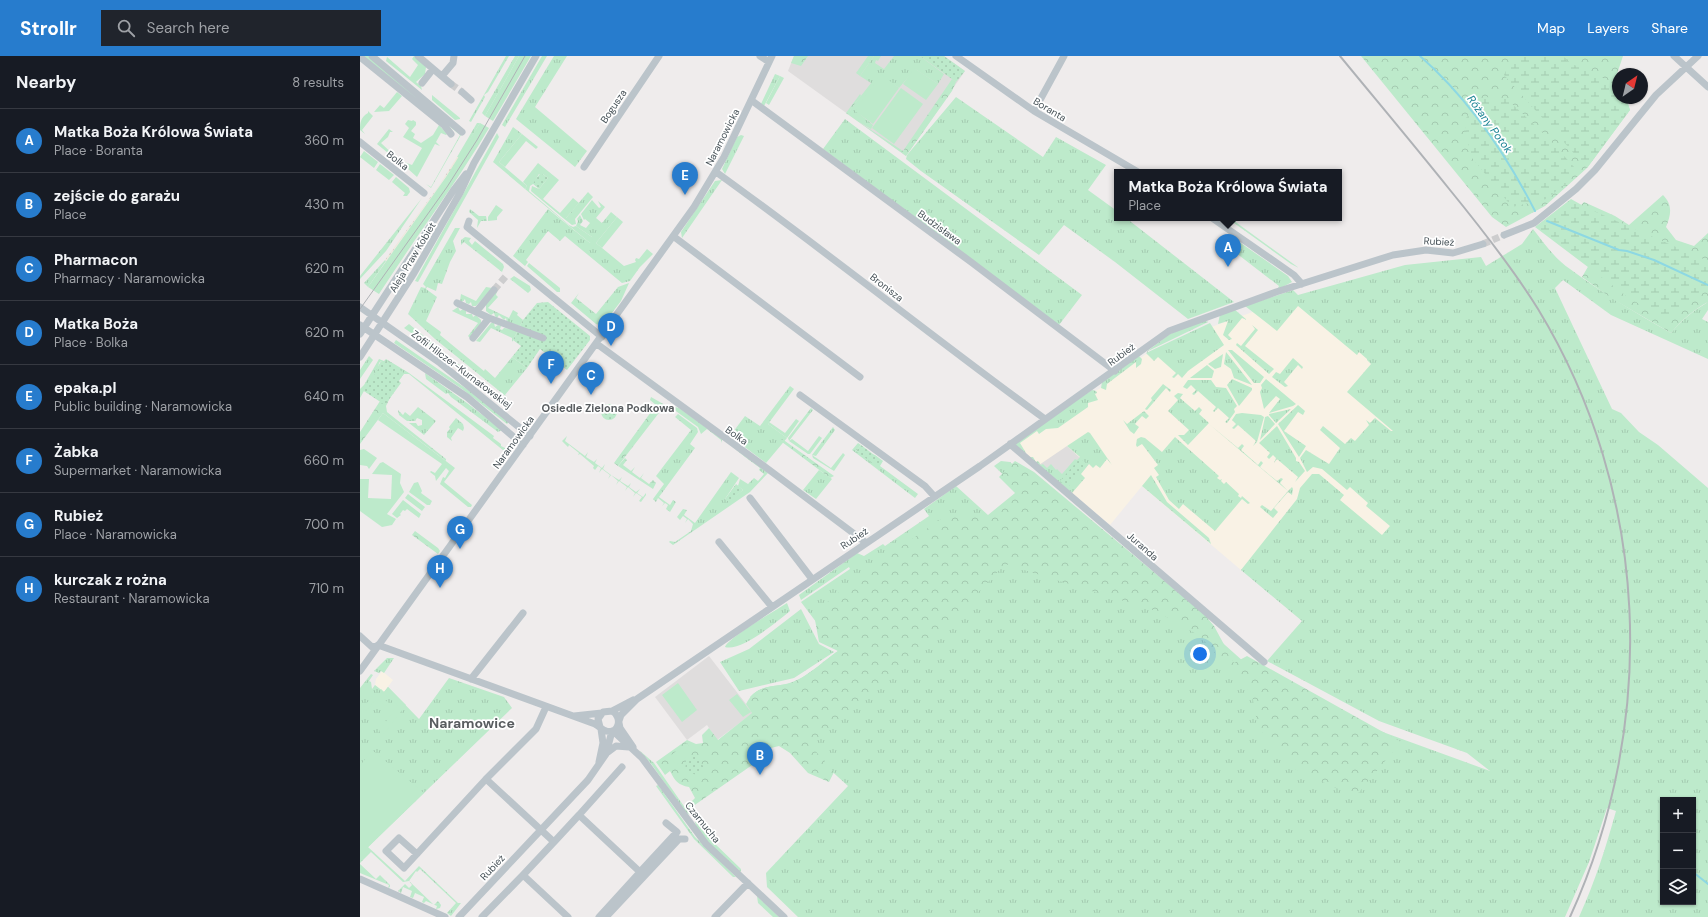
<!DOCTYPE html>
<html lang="en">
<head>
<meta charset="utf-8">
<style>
  :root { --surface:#171b24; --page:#20242c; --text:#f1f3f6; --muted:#9ea1a6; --line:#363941; --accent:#277ccd }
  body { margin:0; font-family:"DM Sans",sans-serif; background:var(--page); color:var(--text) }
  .controls { position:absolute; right:12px; bottom:12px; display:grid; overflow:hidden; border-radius:0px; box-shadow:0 1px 3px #0004 }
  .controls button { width:36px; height:36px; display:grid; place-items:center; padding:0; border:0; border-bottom:1px solid var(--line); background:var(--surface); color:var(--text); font:20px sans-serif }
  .compass { position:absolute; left:1252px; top:12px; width:36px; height:36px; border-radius:50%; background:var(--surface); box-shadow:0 1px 3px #0004; rotate:35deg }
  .you { position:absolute; left:840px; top:598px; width:14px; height:14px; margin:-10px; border:3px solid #fff; border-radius:50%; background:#1a73e8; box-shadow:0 0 0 6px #1a73e833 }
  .badge { display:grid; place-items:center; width:26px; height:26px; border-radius:50%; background:var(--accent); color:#fff; font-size:13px; font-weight:700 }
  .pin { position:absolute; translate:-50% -33px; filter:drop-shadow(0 1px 2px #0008) }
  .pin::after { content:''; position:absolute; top:21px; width:14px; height:12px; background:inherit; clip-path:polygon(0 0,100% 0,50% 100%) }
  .popup { position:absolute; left:754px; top:113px; width:228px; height:52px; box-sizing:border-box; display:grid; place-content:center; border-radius:0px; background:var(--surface); filter:drop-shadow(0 1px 3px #0005); font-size:13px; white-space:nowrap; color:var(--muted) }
  .popup b { font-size:15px; color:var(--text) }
  .popup::after { content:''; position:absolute; left:50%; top:100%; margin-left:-8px; border:8px solid transparent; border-top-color:var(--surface) }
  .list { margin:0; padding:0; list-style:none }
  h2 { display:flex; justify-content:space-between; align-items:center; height:52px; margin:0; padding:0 16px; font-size:17px }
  h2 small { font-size:13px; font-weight:400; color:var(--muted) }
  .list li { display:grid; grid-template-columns:26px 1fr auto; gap:12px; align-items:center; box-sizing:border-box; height:64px; padding:0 16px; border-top:1px solid var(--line) }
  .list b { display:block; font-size:15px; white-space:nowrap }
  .list p { margin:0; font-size:13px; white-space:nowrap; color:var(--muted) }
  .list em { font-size:13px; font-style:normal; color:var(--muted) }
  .icon { flex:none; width:22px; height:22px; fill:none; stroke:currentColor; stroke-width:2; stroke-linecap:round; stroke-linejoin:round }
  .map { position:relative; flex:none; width:1348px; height:861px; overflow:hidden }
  header { display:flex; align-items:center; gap:24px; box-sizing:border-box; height:56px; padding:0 20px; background:var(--accent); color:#fff }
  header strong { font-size:19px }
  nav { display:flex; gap:22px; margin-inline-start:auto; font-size:14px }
  .search { width:280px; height:36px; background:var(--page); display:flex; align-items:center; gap:10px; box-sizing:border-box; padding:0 14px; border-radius:0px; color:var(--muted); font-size:15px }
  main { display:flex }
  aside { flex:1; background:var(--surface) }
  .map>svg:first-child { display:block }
  .commercial { fill:#f9f2e5 }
  .education { fill:#dfdddd }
  .grass { fill:url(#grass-tufts); fill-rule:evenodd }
  .forest { fill:url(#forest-crowns) }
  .wetland { fill:url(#wetland-marsh) }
  .sand { fill:url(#sand-dots) }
  .park { fill:url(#park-dots) }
  .garden { fill:#bdeacb }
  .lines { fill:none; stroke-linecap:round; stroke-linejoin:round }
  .stream { stroke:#8dd8e3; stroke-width:2 }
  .minor-tunnel { stroke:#cdcdce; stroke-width:7; stroke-dasharray:7 3.5; stroke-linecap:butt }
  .minor { stroke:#bbc4ca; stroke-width:7 }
  .tram { stroke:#afb2b6; stroke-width:1 }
  .rail { stroke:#afb2b6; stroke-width:2 }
  .labels { text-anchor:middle; stroke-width:3.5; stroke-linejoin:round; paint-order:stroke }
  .street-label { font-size:10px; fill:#465157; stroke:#fff }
  .water-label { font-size:11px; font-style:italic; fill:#188292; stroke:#fff }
  .neighbourhood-label { font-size:11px; font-weight:bold; fill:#595d60; stroke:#fff }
  .district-label { font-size:14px; font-weight:bold; fill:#595d60; stroke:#fff }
</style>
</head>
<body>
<header>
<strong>Strollr</strong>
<div class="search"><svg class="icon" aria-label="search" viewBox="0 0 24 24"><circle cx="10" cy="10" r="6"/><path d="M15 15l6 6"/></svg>Search here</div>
<nav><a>Map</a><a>Layers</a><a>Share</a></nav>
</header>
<main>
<aside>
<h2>Nearby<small>8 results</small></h2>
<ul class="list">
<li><span class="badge">A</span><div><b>Matka Boża Królowa Świata</b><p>Place · Boranta</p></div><em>360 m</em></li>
<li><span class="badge">B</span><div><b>zejście do garażu</b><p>Place</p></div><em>430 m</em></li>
<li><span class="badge">C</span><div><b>Pharmacon</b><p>Pharmacy · Naramowicka</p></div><em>620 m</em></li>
<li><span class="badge">D</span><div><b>Matka Boża</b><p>Place · Bolka</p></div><em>620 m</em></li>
<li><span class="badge">E</span><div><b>epaka.pl</b><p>Public building · Naramowicka</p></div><em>640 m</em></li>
<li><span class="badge">F</span><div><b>Żabka</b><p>Supermarket · Naramowicka</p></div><em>660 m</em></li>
<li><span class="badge">G</span><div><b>Rubież</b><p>Place · Naramowicka</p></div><em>700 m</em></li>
<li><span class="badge">H</span><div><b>kurczak z rożna</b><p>Restaurant · Naramowicka</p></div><em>710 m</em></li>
</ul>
</aside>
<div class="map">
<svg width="1348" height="861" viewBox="0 0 1348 861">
  <defs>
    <pattern id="grass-tufts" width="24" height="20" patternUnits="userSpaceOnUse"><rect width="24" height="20" fill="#bdeacb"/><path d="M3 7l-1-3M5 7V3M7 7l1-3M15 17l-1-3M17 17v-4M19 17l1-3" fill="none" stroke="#a4cab0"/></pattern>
    <pattern id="forest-crowns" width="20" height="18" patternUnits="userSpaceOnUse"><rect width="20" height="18" fill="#bdeacb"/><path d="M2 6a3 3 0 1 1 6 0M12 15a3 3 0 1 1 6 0" fill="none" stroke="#a4cab0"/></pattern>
    <pattern id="wetland-marsh" width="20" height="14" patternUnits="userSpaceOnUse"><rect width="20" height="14" fill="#bdeacb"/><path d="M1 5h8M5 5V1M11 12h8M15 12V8" fill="none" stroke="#a4cab0"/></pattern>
    <pattern id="sand-dots" width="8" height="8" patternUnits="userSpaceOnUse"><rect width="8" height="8" fill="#efe8dd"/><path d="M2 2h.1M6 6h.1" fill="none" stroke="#cec9c0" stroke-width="1.8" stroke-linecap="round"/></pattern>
    <pattern id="park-dots" width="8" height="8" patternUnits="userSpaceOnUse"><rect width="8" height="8" fill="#bdeacb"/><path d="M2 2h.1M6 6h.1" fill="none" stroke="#a4cab0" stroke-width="1.8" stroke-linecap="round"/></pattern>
  </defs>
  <rect width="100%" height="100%" fill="#efecec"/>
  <path class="commercial" d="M937,240L1062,343L1071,468L1043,500L955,425L881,514L782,430L750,469L672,403L657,388L733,336L739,333L786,298L788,299L843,274Z
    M22,615L33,624L24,636L15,629L16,623Z"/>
  <path class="education" d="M434,0H584L605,15L546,100L428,15Z
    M707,390L728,409L707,433L679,409Z
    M349,600L393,657L357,684L347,669L327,684L295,641Z"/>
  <path class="grass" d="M2,0H8L101,79L71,132L66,128L71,131L100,79Z
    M146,0H149L128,36L124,39L125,41L111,66L109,65Z
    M155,0H159L125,60L122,57Z
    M182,0H187L145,71L142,69Z
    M194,0H207L175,51L227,95L215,111L156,63Z
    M514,0H521L518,5L516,4L515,7L524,13L534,0H560L584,18L578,28L555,13L539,32L522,20L496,55L513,69L511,73L499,66L490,54L511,27L500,20Z
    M415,18L420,20L404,50L401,48Z
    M596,41L683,101L696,81L746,109L728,134L757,155V162H766L874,246L828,263L755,206L704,169L679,199L561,115L546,103L547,99Z
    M485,63L722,239L699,269L463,93Z
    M117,67H120L99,102L97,101Z
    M153,71L162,78L139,106L167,130L165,133L133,106Z
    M381,79L384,80L365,118L362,113L377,81Z
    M362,124L322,182L321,176L355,125Z
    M228,136L233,141L215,163L216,168L212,169L203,162H206Z
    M62,142L26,195L0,223V220Z
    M232,144L239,152L241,151L238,145L245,151L236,162L242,167L251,156L257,161L236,187L264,210L276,206L275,204L276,202L279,203L287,193L293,198L280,211L270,225L262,227L205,180L200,185L188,175L166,204L168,206L165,210L153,200L188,153L230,187L232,181L216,170L218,165L217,163L220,159L223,165L220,169L226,172L230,167L225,163L224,164L221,158Z
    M110,153L119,160H126L127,165H121L117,172L118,164L109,156Z
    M867,162H870L939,212L931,208Z
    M95,172H100L93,185L96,195L90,206L82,228L78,227L76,235L67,231L66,233L77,241L66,265L81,276L80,279L124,315L125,313L135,322L152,301L167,312L145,339L148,342L75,283L48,258L61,231L65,232L66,231L63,228Z
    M1173,173C1184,187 1195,203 1210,213C1242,237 1276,257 1311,277C1322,264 1333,255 1348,246V254L1342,263L1348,266V303L1251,259L1203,224L1195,232L1252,353L1261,357L1279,376L1298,389L1348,432V861H1219C1235,826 1246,791 1256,755L1247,752L1229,806L1205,861H438L407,831L406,817L488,730L390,641C405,625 423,633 438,624C452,616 465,604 478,595L441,546L490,513L489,511L441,544L439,539L497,497L504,500L523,488L525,490L569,460L564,453L596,430L628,459H619L690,463L634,410L641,405L650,406L837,564L921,639L1130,715L1107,697L1019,665L907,605L942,565L881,514L937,443L940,432L952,418H959L984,439L980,444L1022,479L1030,470L1006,450L1008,447L990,431L987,434L962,413L953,411L947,416L940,402L946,394L969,408L980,392L960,374L963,370L985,388L991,382L995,385L1009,369L1006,364L1010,367L1015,362L1031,375H1033L987,336L1011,308L1007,304V303L999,296L997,299L938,250L917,275L885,250L933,234L938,239L1045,209L1121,201L1126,210L1162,188ZM1303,744H1333V846H1303Z
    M105,181L111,182L109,185L112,189L115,185L143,208L144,211L142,216L104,186L101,189V184Z
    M868,183H875L928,220L932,226L917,234L919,230L863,187Z
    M25,204L26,205L8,231L4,227Z
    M169,207L200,232V236H197L167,210Z
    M154,220L170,230L171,234L168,237L150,223Z
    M269,227L261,245L242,270L236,268L211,247L219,237L216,242L236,258L258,231Z
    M126,231L132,232L116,250H112L111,246L109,248L106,247L105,243L102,246L100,245L101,238L116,245Z
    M137,235L136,239L138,241L128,252L149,262L153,254L158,257L157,259L163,264L160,270L147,266L146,262L144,264L139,259L137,262L135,260L134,257L131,259L126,255V248Z
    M98,251L100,255L103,253L106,255V258H112L113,261L116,259L121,264V267L110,282L108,280L118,267L92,255Z
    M874,253L887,264L882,262L868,279L872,283L869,284L863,279L868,265L858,268L860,258Z
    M844,264L848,266L786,296L810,278Z
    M131,267H134L135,271L138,269L141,270L140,273L142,274L144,272L158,274L152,286V282L131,272L120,286L116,285Z
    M850,267L864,289L828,315L822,322L818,318L814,322L812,321L816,317L798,301L794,305L786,297Z
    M49,268L145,346L140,349L88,302L44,272Z
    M892,269L898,274L885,290L914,313L909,318L876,289L877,287L881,290L895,273Z
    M36,284L114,338L149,366L147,368L102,333L34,287Z
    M868,294H872L904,321L900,327H894Z
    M866,296L892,329L874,322L871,313L864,308Z
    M863,298L861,311L855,313L848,308Z
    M9,300L13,304L0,323V314Z
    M779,300L782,303L781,308L776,312V306L747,328L746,334L741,332L742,326Z
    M933,302L943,311L942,313L938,309L924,326L928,330L925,331L912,321L916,316L920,318Z
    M19,303L24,305L26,303L49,317L134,380L133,382L141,388V390L149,394V399L49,318H44L40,323L21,305L19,307L17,319L20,345L4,335L0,342V333L4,329Z
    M847,309L854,315L852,322H830Z
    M65,317L107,347L142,374L138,376L91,341L88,337L86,338L66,323Z
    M872,323L892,332V334L879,350L867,329Z
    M906,323L936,348L933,350L909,357L920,343L916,340L904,353L900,336L902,332L901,329Z
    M828,324H851L856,331L866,332L877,350L874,353L875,356L867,367L865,366L869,362L858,352L854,356L853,355L856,351L838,335L834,339L832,338L836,334L831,329L827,333L823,331Z
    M803,328L811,334L810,336L806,332L787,354L785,353L792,344L791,342Z
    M430,330L434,333L408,368L427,382L406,407L370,380L385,360L400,370Z
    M732,334L736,335L737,337L735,338L738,344L728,347V351L698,372L686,373L679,378L677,375L660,387L666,397L655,391V386Z
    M818,337L823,338L820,342L835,355L839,351L842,354L839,358L849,367L828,389L818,379H824L829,374L808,355L818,344L814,340Z
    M938,349L945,355L943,359L938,356L924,375L946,390L939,401L918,368Z
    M58,351L76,365L64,379L49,367H56L58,370L62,369V364L57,362L55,365H47L39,359L38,354L43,359L45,356L50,360Z
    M315,351L319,352L362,383V387L361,384L347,373L341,378L338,371L313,353Z
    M451,352L453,354L429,385L428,382Z
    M931,353L916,367L909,359V358Z
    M784,355L789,360L786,363L782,360L775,368L779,371L774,378L770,375L763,364L767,368Z
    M882,357L901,359L904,361L897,386L893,390L896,385L878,369L874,373L872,372L876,368L872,364L876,358Z
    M318,358L337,372L338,376L330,388L335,392L299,441L310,449L313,444L316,446L310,456L306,453L308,449L305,447L302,450L304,447L298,442L296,446L293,443L304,428L296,420L331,374L315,361Z
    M908,360L915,368L900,384L905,361Z
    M96,362L103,368L104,372L103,375L98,372L91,382L92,385L87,381V376L90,373L89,371Z
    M849,368L878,392L882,388L884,390L881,394L898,409L901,405L903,407L900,411L917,425L921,422L923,423L920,427L928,435L932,431L933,433L932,439L928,436L914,452L918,456L913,462L900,451L902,449L911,455L928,435Z
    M917,370L936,402V405L939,406L945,415L935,426L938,421L917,403L914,407L916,402L913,399L909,403L907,401L910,397L899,387Z
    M473,371L475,374L456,400L452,399Z
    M728,376L730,377L752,409L747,403L740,412L736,409L733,412L729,408L721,418L725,422L712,437L669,401H673L676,406L678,405L681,409L683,408L687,412L691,408L696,414L697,413L702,418L715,403L717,404L720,401L707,390Z
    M781,381L785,382L802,396L815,381L859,420L857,422L860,424L862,423L861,425L864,428L866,426L879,438L878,440L881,442L882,440L890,447L888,448L882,443L855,475L823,448L819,453L809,444L796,421L799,419L794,412L798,409L782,388L777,391L776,389L777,383Z
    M498,387L501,389L496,395L515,399L523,405L520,410L558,438L555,442L492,394Z
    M370,389L408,417L390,436L313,489L309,486L310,485L315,486L331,475L333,468L328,463L325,467L327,463L323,460L320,464L317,461L323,453L327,454L324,459L335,467L371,416L379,422L365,443L369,445L383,434L378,430L380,423L388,428L394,422L398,425L404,418L399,414L400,412L385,401L383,403L385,401L370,389L366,390Z
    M265,402L267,404L263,409L271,415L275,411L272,416L280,422L284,417L281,422L289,428L293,424L296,427L293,433L258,410Z
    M459,414L472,423L456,443L443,434Z
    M791,419L807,446L849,482L851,488L782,430Z
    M427,547L430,555C418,565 381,596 365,591C369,581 415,555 427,547Z
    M441,553L459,588L474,596L434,622L379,635L360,606L389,593Z
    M27,602H34L24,617L21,615L19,617L14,615Z
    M11,618L13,619L9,625L11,626L12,633L15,629L24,636L28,631L59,663L89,622L144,641L152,652L8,791L45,825L59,810L98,847H101L91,860L87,857L96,847L60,813L57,816L56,815L49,825L43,826L11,796L0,807V632Z
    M279,694L294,707L330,759L326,757L292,709Z
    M298,729L335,781L376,821H373L334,783L296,730Z
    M335,765L350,783L381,813V816C371,807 335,779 335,765Z
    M0,808L16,823L20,819L30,829V831L28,832L29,829L0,817Z
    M49,825L74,849L78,845L81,849L80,852L76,853L77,850L66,845L64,847L62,846L64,841L55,837L53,842L50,841L52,835L43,831L41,837L38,835L45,828L49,832L52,829Z
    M397,840L419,861H413L398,847Z"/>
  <path class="forest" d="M434,0H448L441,10L431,7Z
    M1001,0H1263L1254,27L1258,32V42H1266L1270,54L1227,112L1185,150L1146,171L1132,161Z
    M592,23L596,26L592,35L546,100L486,57L500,38L501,40L490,54L501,63L499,66L543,95Z
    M1303,139C1313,149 1311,159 1306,171L1316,184L1334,190L1348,177V246C1333,254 1322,264 1311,277L1251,242L1222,221L1233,202L1206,165L1224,146L1255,160L1269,169Z
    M21,305L24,307L38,325L26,350L27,356L86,403V405L23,357L0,388V376L20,345L17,319L15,316Z
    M291,341L305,349L258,410L254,407L296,349L290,344Z
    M411,375L474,420L470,422L410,377Z
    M655,405L674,416L844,558L854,570L874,607L887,600L1041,686L995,741L935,713L898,672L892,638L840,580L796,555L645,508L612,543L450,689L474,716L469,726L448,717L430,697L419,690L411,692L408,698L329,753L327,750L335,742L329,731C318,729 315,725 310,715L305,719L296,706L327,684L336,688L343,687L342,679L349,672L358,684L392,657L386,648C398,624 418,634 437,624C451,618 465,604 478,595L459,586L455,564L465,548L492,525L588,458L628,459L655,437L639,421Z
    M55,475L78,492L80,495L78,498L52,479Z"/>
  <path class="wetland" d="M1165,0H1203L1210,7L1254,27L1258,32V42H1266L1270,54L1227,112L1144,19L1148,10Z
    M1125,41L1147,43L1186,80L1215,112L1208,126L1186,143L1152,151L1113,103L1107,84L1105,63Z
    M1211,143L1227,152L1348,205V228L1309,265L1269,242L1175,171Z"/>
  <path class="sand" d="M97,101L99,102L26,205L25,204L80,128Z"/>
  <path class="park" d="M560,0H584L605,15L596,26Z
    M180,118H183L188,122L179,133L172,127Z
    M188,246L230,280V284L207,314L180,293L167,312L152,301L161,290L153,284L163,264L177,247Z
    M27,305L44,317L39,325L41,327L25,349L4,335L23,306Z
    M241 356a8 8 0 1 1 16 0a8 8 0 1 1-16 0Z
    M501,389L522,405L518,411L496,395Z
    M720,402L727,408L708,431L700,425Z
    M376,428L383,434L369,446L365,443Z
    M335,698L345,713L338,719L325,716L326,705Z"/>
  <path class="garden" d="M54,0L66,11L65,18L56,26L61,30L62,34L26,5L27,1L50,21L58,9L52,3Z
    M159,0H171L133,65L125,60Z
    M508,0H514L500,20L496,17Z
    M554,12L578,28L566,44L543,28Z
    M521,18L539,32L513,68L495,55Z
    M420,20L424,22L409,49L406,47Z
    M541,32L563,48L534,88L512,72Z
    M37,36L42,40L29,55L14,56L20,49L24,52Z
    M72,39L100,62V63L95,64L72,44Z
    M8,55L13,60L2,74L5,78L0,74C0,66 1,61 8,57Z
    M48,64L52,65L53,64L56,66V69L51,75L55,78L53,82L61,87L73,79L79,69L87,78L86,79L81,77L76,86L80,90L75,88L57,121L47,112L43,111L44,106L52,109L62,92L43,81L49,72L45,68Z
    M120,67L129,72C95,129 55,182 19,238L8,231L86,121Z
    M29,73L33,76H30L28,81L21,87L38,103L29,101L28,97L17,88Z
    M137,77L139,81L58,226L55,225Z
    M162,78L178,91L176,93L166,85L145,111L139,106Z
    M4,95L18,106L14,112L0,101Z
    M178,107L199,124L183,143L200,157L213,142L219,147L206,162H203L171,135L172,130L179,133L188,122L183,118L182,120L179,118L173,128L170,130L169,135L209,169L213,171L216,170L232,181L233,185L230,187L165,133L167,130L163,126Z
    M20,108L34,119L29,124L16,114Z
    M36,121L49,132L50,136L47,140H43L45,137L32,126Z
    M136,149L143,154L137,161V164L128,165V161Z
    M257,161L263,166L242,192L236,187Z
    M23,357L95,412L84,426L112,449L111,451H108L80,428L83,421L85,422L89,415L86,412L76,425L75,420L70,416L71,415L75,417L82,408L18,364Z
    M436,363L439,365L427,382L408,368L409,366L425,377Z
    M207,380L205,385L217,394L220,390L217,394L225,400L228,396L226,401L234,406L237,403L235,407L242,412L245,408L243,413L251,419L254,414L251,419L259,424L262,421L260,425L268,430L271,427L269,431L276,436L280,433L277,437L283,441L286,437V439L281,446L279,445L282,441L276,437L273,441L275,437L268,431L265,435L267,431L259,425L256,429L258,425L251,419L248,423L250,419L242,413L239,417L241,412L238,410L235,414L233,412L234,410L220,398L218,399L219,397L209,389L208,391L202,385Z
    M459,380L462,382L450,398H448L429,385L432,383L448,395Z
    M4,393L17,402L9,413L7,410L0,409V394Z
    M483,397L485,399L474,415L453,402L452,399L471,412Z
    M23,406L41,418L40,427L44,436L27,458L36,463L32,469L22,471L0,455V423H9L8,442L31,443L32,419L12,418L20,407Z
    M58,426L62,435L61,437L72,445L70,449H67L49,436L54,427Z
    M48,438L65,451L62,455L45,442Z
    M43,444L61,458L59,462L47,453L45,455L43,454L40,458L41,459L37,462L32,458Z
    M318,627L337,654L322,666L302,639Z
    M28,631L46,649L23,679L19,675L38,649L20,635L21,633L24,636Z
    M17,638L29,647L26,650L16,643L6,655L3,652L13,639Z
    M377,638L391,656L383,661L369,644Z
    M327,687L333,696L316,709L310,700Z
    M12,694L64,737L0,799V710Z"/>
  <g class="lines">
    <path class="stream" d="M1060,0C1109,43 1146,98 1175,155
      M1187,165L1259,194L1267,195L1294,204L1348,229
      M1333,816L1348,828"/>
    <path class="minor-tunnel" d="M91,28L102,36
      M1123,188L1144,179
      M134,234L146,220"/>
    <path class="minor" d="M12,0L102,76
      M58,0L91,28
      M400,0L409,6
      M596,0L674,55L778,116
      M1314,0L1348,31
      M0,1L84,69L91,78
      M82,20L93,7L94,0
      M62,27L73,13
      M102,36L111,44
      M391,44L611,206L755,315
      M674,55L704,0
      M0,86L64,137
      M224,111L299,0
      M356,116C467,196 574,282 685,363
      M852,162L934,219L942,228
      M109,165L107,171L242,281
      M1144,179L1174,167L1216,133L1235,114L1296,39L1338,0
      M313,180L500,321
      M97,247L129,262
      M0,251L80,307L170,380
      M116,256L134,234
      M0,269L107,341L163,389
      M0,278L93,135L106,118
      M113,282L129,262L183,282
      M237,288L412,416L505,486
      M0,301L54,217L100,137L114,107L176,0
      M440,339L565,430L574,440
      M650,388L904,606
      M390,442L452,523
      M359,486L412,551
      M0,580L12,591L18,589
      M18,589L235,668C239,670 242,674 246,675C259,679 263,661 252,655L243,656L238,663L240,671
      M0,615L334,151L364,101L412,0
      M111,623L163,557
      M252,655L273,644
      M214,660L242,657
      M259,665L261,659L277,643L620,410L809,275L916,236L1033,199L1066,194L1093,197L1123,188
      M259,667L260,672L273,691
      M253,675L282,702L346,788L424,861
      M248,696L256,690L269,691
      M239,706L243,687L241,673
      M126,723L194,786L163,819
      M219,759L262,711
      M194,786L219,759L280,816L239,861
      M57,798L39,782L26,795L44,812L126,723L176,673L186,651
      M280,816L317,776L306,767
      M0,823L85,861
      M99,861L228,724L246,698L252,675
      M122,861L163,819L208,861
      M246,861L319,783H325
      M355,861L388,827"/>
    <path class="tram" d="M0,253L87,131L117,84L165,0"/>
    <path class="rail" d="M980,0C1017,45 1054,89 1090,134C1121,172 1152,211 1178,253C1290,437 1299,666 1210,861"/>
  </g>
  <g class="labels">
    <g class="street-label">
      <text transform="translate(253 50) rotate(-56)" y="4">Bogusza</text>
      <text transform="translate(690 53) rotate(31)" y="4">Boranta</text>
      <text transform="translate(362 81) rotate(-63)" y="4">Naramowicka</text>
      <text transform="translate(38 104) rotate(38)" y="4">Bolka</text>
      <text transform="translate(580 171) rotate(36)" y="4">Budzisława</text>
      <text transform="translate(1079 185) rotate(3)" y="4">Rubież</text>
      <text transform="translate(52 201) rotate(-59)" y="4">Aleja Praw Kobiet</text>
      <text transform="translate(527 231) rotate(38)" y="4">Bronisza</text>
      <text transform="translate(761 298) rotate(-36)" y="4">Rubież</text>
      <text transform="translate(102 313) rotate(37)" y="4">Zofii Hilczer-Kurnatowskiej</text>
      <text transform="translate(377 379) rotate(35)" y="4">Bolka</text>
      <text transform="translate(153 386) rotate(-54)" y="4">Naramowicka</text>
      <text transform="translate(494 482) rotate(-34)" y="4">Rubież</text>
      <text transform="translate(783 490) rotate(41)" y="4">Juranda</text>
      <text transform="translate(343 766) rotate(51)" y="4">Czarnucha</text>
      <text transform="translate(132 811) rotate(-47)" y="4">Rubież</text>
    </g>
    <g class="water-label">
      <text transform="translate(1130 68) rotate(54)" y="4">Różany Potok</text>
    </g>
    <g class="neighbourhood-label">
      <text x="248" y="356">Osiedle Zielona Podkowa</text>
    </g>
    <g class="district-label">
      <text x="112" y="672">Naramowice</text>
    </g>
  </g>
</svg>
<div class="controls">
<button>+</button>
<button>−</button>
<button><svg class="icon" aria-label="layers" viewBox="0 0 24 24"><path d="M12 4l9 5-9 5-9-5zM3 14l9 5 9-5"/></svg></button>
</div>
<svg class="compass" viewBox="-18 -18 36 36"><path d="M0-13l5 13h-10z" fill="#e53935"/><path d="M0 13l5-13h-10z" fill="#9ea1a6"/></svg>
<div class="you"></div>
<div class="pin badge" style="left:868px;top:211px">A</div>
<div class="popup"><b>Matka Boża Królowa Świata</b>Place</div>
<div class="pin badge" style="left:400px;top:719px">B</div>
<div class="pin badge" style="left:231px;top:339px">C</div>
<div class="pin badge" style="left:251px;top:290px">D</div>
<div class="pin badge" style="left:325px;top:139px">E</div>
<div class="pin badge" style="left:191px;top:328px">F</div>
<div class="pin badge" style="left:100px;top:493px">G</div>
<div class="pin badge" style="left:80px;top:532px">H</div>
</div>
</main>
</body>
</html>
